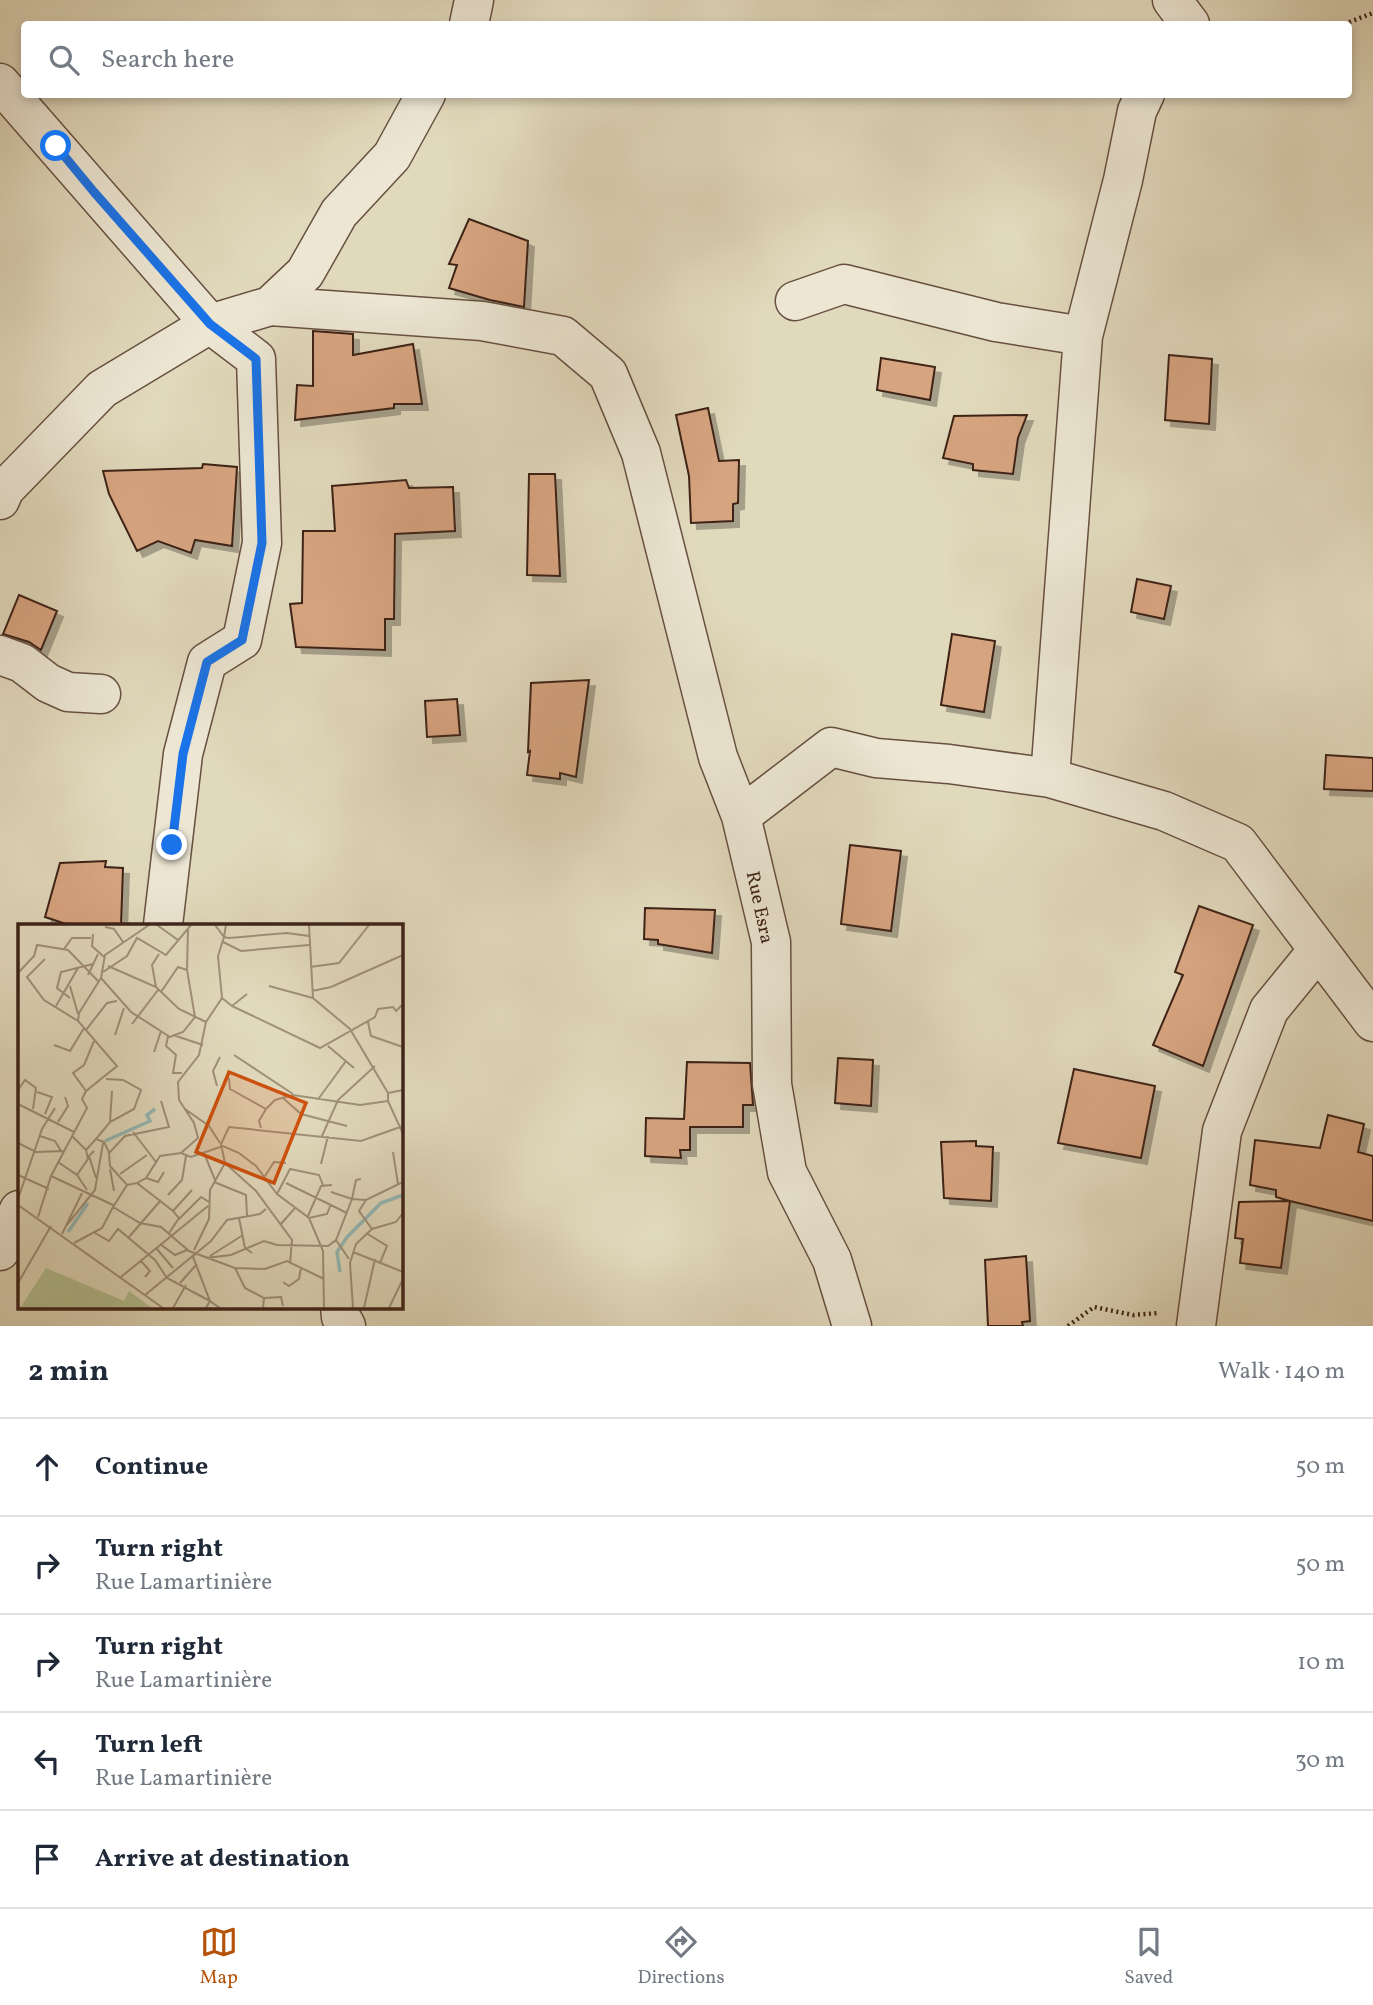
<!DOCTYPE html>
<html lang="en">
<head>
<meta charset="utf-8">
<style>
  :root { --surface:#fff; --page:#f2f2f3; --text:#1f2937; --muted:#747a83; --line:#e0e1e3; --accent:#b45309 }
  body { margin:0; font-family:Vollkorn,serif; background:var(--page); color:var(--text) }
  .stop { position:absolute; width:21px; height:21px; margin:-16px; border:5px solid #1a73e8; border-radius:50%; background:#fff }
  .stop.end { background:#1a73e8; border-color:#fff; box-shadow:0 2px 7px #0008 }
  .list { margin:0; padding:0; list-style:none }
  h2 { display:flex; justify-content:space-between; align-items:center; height:91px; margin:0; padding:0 28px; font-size:30px }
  h2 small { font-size:23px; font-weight:400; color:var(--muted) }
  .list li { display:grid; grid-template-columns:46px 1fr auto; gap:21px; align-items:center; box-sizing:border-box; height:98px; padding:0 28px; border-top:2px solid var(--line) }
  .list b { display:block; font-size:26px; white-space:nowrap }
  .list p { margin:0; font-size:23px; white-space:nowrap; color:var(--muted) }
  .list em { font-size:23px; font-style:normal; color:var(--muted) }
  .icon { flex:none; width:38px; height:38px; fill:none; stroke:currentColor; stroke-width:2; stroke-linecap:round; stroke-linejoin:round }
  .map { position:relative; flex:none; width:1373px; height:1326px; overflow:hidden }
  .search { position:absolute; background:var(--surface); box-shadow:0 4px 10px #0003; left:21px; right:21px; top:21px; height:77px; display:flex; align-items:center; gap:18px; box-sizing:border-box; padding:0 24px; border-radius:7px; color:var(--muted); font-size:26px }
  .sheet { height:581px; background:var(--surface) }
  nav { display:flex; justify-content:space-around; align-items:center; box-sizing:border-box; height:98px; border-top:2px solid var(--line); background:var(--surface); font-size:19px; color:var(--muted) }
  nav a { display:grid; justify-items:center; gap:4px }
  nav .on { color:var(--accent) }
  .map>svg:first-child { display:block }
  .building { fill:#d7a480; stroke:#3e2318; stroke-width:2; filter:url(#shadow) }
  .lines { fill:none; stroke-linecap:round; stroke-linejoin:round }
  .minor-casing { stroke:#675041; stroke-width:41 }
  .path { stroke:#3e2318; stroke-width:4.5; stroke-dasharray:2 3.5; stroke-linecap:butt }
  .minor { stroke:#ece6d3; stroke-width:38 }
  .route { stroke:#1a73e8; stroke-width:9 }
  .labels { text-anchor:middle; stroke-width:6; stroke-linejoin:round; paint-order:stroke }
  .street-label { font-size:19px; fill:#3e2318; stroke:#ece6d3 }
  .inset-river { fill:none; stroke:#95b9b7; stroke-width:3.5 }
  .inset-road { fill:none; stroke:#a0907a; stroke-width:2 }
  .view { fill:#ce510e; fill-opacity:0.15; stroke:#ce510e; stroke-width:3.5 }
  .inset-edge { fill:none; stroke:#3e2318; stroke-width:3.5 }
</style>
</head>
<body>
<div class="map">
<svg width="1373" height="1326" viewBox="0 0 1373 1326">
  <defs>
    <filter id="shadow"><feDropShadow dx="6" dy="6" stdDeviation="0" flood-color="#0004"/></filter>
  </defs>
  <rect width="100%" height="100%" fill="#e1d9bc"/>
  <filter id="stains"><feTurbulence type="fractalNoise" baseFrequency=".00286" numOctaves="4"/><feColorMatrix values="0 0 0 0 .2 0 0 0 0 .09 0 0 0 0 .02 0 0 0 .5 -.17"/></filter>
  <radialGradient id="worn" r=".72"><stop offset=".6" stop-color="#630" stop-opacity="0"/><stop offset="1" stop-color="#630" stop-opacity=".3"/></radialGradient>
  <path class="building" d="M469,219L528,241L524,307L490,300L449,288L457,265L449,264Z
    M313,331L353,334V355L413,344L422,404H394V408L295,420L297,385L313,386Z
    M1169,355L1212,359L1209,424L1165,420Z
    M881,358L935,367L930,400L877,390Z
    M708,408L719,461L739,460L738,503L733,504V521L691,523L689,476L676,415Z
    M1027,415L1018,438L1013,474L973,470V464L943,458L954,416Z
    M203,464L237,467L232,546L195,540L191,553L158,541L137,551L109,494L103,471L202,468Z
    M529,474H555L560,576L527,575Z
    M406,480L409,488L453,487L455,531L395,534L394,619H385V650L296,647L290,604L302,603L303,531H335L332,486Z
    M1137,579L1171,586L1164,619L1131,612Z
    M19,595L57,611L41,650L29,642L3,634Z
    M952,634L995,641L984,712L941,705Z
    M589,680L576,777L560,773V779L527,775L530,751L528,752L531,683Z
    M457,699L460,735L427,737L425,701Z
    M1326,755L1373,758V791L1324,789Z
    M850,845L901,851L891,931L841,924Z
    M106,861L105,867L123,868L121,925H69L45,917L60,863Z
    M1199,906L1253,925L1203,1066L1153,1045L1183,975L1175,972Z
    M645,908L715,910L712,953L658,944V940L644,939Z
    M838,1058L873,1060L871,1106L835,1103Z
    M687,1062L750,1063L753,1105H743V1127H690V1150H680L681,1158L645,1156L646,1118L684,1119Z
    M1074,1069L1155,1086L1141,1158L1058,1143Z
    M1328,1115L1364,1124L1358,1152L1373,1156V1221L1290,1201L1281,1268L1240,1263L1243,1239L1235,1238L1239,1202L1290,1201L1276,1197V1190L1250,1185L1255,1140L1320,1148Z
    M976,1141V1146L993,1147L991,1201L944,1198L941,1142Z
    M1026,1256L1030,1321L1022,1322L1023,1326H988L985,1260Z"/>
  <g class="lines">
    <g class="minor-casing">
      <path id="minor" d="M1172,0L1190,24
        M469,24L474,0
        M0,83L210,324L256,359L262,543L242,640L207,662L183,754L163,925
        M1145,94L1137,111L1123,180L1083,336L1050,778L1164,811L1238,843L1373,1022
        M795,301L844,284L996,322L1083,336
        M270,306L305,273L339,213L392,156L426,94
        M0,500L5,489L102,389L210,324L270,306L482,321L563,336L608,374L641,453L718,757L741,816L771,942L772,1084L787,1172L832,1260L852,1326
        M0,655L22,663L48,683L68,692L101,694
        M741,816L831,747L876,758L949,764L1050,778
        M0,1251L19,1210
        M340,1307L341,1317L346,1326
        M1196,1326L1222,1131L1269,1010L1318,950"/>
    </g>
    <path class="path" d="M1344,24L1373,13
      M1068,1326L1094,1307L1133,1315L1159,1313"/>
    <use href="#minor" class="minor"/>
  </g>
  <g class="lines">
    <path class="route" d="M56,146L94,192L210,324L256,359L262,543L242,640L207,662L183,754L172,845"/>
  </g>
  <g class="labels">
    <g class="street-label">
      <text transform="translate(761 907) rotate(78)" y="7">Rue Esra</text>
    </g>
  </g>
  <g transform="translate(18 924)">
    <rect width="385" height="385" fill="#e1d9bc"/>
    <path d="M28,344L106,377L111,367L134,384H2Z" fill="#b3bf90"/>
    <path class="inset-river" d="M87,217L132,197L129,191L137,185M50,308L70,279M322,348L319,328L329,313L363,279L385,271"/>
    <path class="inset-road" d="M139,1L160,16M208,1L206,13L211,14L269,9L291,12M291,1L295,74L332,105L370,169M87,3L96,5L105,18M75,10L74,22L86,33M205,18L223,27L291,21M46,25L54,14H73M27,35L9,53L26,76L60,97M90,42L138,63L161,85L188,98M292,43L321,39L351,1M85,48L109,32L119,14L148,31L173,1M0,49L16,32L19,21L50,26L80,57M70,51L80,30M83,54L113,88L152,113L165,108L177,93L169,46L170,5M52,62L60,90M251,62L295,74M138,63L134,41L141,30M294,67L313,63L385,31M143,68L160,43L169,46M52,74L39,64L43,48L75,40M204,74L214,82L229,70M38,82L60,44M214,82L302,124L357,93L360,85L375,83L378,87L384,81M350,98L353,112L385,123M114,100L140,66M68,106L89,79L99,77M97,111L106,84M155,111L185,121M150,112L148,122L158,131L155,149H164M36,121L52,127L66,104M310,122L336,144M136,128L143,107M216,131L275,170M211,154L212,165L248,185L257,176L275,171L342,181L370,177M88,155L105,156L123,166L116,185L92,198L78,215L86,218L91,228M199,162L195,147L202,133M0,166L7,156L18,164L15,185M385,166L370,169V177L385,210M68,167L99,142L60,97L61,89L83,54L87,31L131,1M19,168L34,173L27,190M265,174L283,190L329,202M301,174L328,137M143,177L151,203L107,212L91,229L92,242L109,261L119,259L155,287L161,294L151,309M0,180L56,208M167,185L191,202L202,219M40,198L50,182L47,173M92,198L94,167M243,204L241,197L248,185M115,208L138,238M22,212L37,217L43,227M54,212L68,226L78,215M304,212L320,176L357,142M0,219L18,228L46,227M76,227L71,232L78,254M375,228L380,260M163,229L180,214L176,199L161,176L160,158L181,131L188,98L204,74L200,32L206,13L197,1M186,229L197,256M40,238L59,251L69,266M303,240L310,212M92,245L96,267M102,250L129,231M0,251L31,265M59,251L70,235L68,226M33,252L95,281M247,252L256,238L268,239M128,254L140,258L146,248M196,258L228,271L229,292M119,259L128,254L142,232L163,229L173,233L205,222L221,229L238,242L259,270L291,294L305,327L306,384M268,259L329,289M109,261L95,283L122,299L143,303L171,327L217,344L247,345L269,337L306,355M313,268L334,275L338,256L343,255M259,270L272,245L301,251L305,261M150,271L164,256L168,232M0,275L24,205L37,184M348,276L341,287L354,305M0,281L145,384M155,287L174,266M290,292L303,262L314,261M20,293L33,252L69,184L64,175L68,167L55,149L66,141L76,117M221,294L227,324L234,329M291,294L309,290L313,280M161,295L183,273L191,278M262,301L277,284M48,302L77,266L85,219M77,309L91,317L100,305L137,336L149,354L192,377L188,384M348,309L369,322L362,339M44,310L64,269M111,313L143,276M318,316L331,335M56,319L84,304L95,283M142,320L157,331L169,326M138,324L155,344M176,326L191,295L192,266L207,239M335,328L385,348M178,329L175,333L192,377L202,384M192,332L225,311M188,334L213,331L246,317L259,321L310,322L318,316L334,275L348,276L385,258M122,336L132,347L127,353M272,339L274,316L238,267L207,239L203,220L211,203L343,217L385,202M217,344L227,364L246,374L245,384M103,353L190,282M265,358L271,362L281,355L283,343M0,359L33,302M162,359L179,340M127,371L193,317L209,296L242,290L248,285M246,374L263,373L265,382M155,384L168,361M335,384L332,339L338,320L354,305L378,298L385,289M346,384L357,335M371,384L385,355"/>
    <path class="view" d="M211,148L288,179L256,259L178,228Z"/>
    <rect width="385" height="385" class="inset-edge"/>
  </g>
  <rect width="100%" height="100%" filter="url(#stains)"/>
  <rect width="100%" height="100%" fill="url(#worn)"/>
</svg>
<div class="stop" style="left:56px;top:146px"></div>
<div class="stop end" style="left:172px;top:845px"></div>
<div class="search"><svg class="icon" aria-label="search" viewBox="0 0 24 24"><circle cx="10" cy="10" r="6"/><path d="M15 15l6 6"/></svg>Search here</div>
</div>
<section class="sheet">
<h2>2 min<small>Walk · 140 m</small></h2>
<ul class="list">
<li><svg class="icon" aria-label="ahead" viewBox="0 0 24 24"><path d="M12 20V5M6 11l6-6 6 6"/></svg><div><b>Continue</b></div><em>50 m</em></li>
<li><svg class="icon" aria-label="right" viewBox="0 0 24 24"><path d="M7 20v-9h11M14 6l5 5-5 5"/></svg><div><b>Turn right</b><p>Rue Lamartinière</p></div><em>50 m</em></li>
<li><svg class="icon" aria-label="right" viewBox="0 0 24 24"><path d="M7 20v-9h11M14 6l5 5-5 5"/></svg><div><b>Turn right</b><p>Rue Lamartinière</p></div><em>10 m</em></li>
<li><svg class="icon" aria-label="left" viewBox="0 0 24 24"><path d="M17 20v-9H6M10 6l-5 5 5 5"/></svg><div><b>Turn left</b><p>Rue Lamartinière</p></div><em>30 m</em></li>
<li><svg class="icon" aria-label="arrive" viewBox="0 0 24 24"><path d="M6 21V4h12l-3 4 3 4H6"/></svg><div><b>Arrive at destination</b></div></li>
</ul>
</section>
<nav>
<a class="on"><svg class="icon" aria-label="map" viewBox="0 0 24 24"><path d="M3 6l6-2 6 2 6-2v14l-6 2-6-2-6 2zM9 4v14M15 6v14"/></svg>Map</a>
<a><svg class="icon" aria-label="directions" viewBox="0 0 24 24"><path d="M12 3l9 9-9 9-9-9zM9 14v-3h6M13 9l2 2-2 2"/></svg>Directions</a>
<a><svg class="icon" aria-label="saved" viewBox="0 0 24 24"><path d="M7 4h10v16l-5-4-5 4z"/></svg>Saved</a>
</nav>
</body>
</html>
